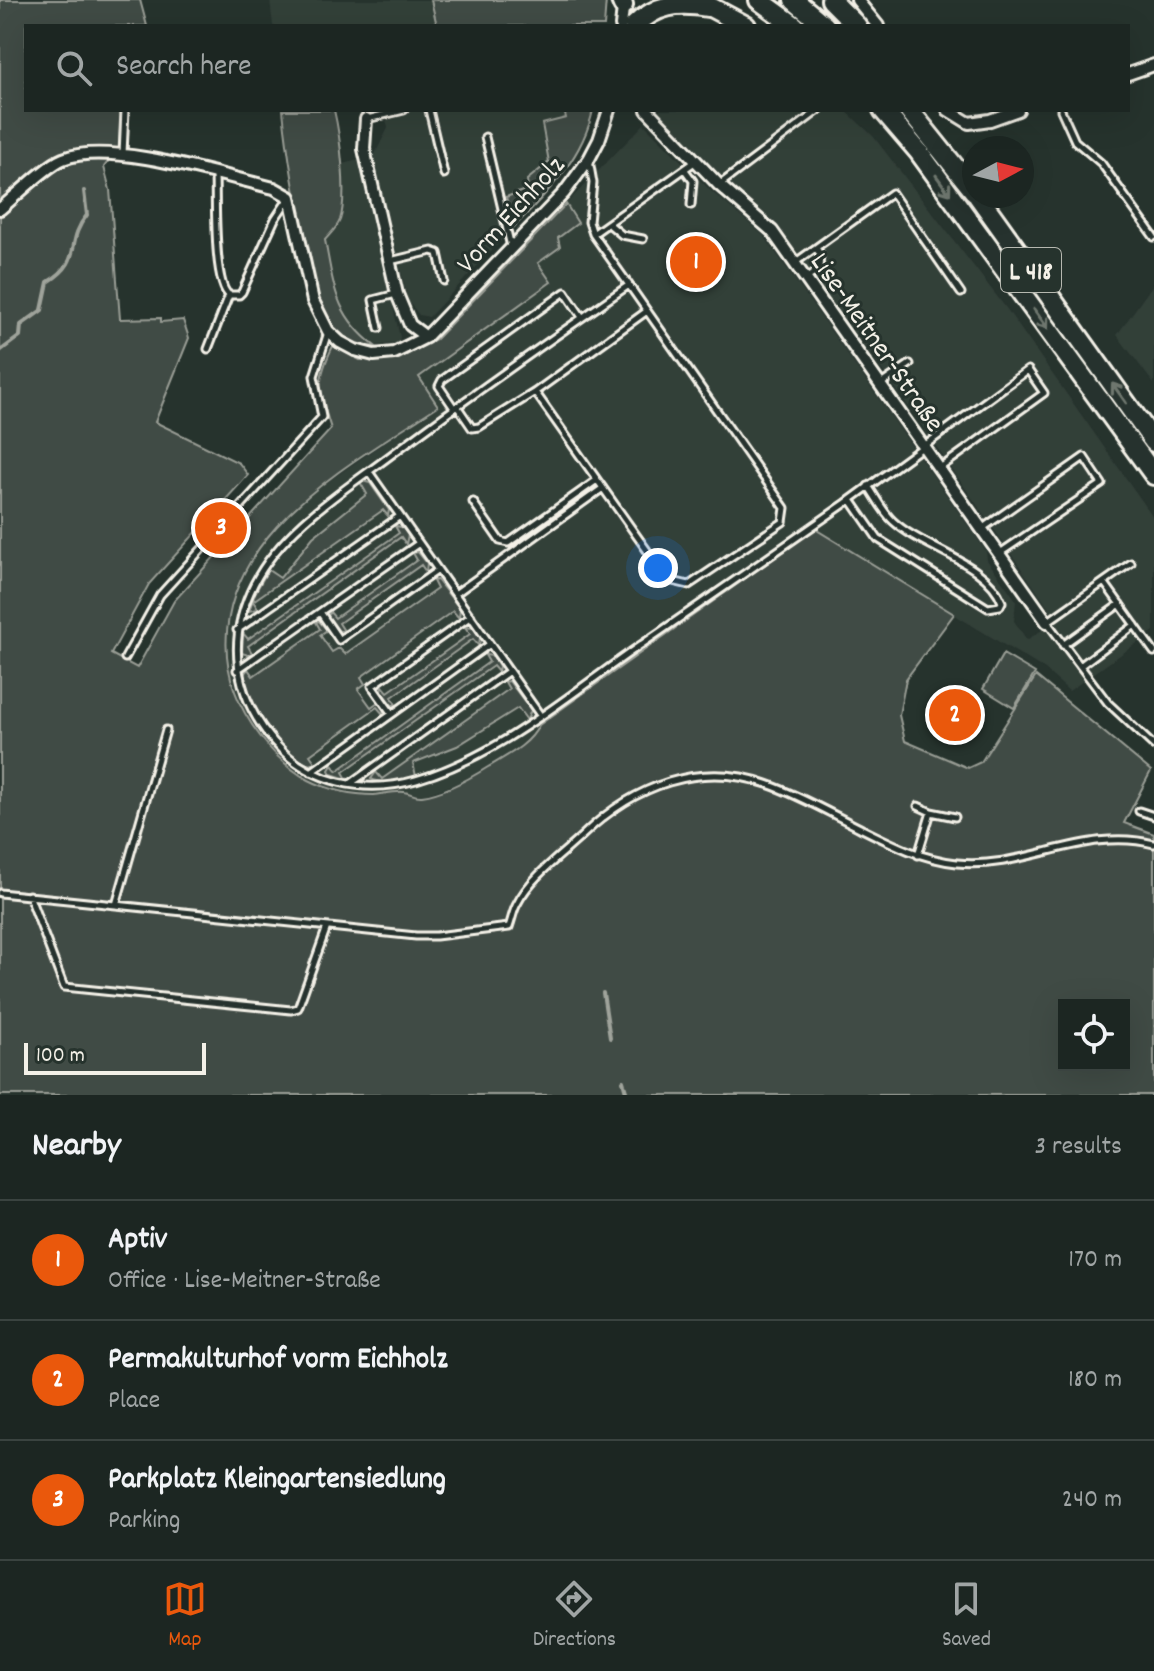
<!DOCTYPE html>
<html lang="en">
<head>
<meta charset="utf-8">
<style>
  :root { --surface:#1c2622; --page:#252e2a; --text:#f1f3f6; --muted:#a0a5a5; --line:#3a4340; --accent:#ea580c }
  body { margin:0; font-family:Dekko,sans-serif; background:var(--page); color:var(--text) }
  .controls { position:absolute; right:24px; bottom:24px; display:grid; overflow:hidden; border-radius:0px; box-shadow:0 8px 32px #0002 }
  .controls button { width:72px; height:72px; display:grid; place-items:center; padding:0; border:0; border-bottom:2px solid var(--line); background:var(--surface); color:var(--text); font:40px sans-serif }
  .compass { position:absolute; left:962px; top:136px; width:72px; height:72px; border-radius:50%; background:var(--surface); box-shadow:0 8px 32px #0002; rotate:83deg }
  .scale { position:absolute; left:24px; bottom:20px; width:182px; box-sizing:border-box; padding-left:8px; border:4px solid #f4f1e8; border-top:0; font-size:22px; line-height:28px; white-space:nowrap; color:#f4f1e8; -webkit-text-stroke:6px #26332d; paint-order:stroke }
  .you { position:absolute; left:658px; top:568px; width:28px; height:28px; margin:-20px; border:6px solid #fff; border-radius:50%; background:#1a73e8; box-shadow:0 0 0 12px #1a73e833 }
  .badge { display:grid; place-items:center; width:52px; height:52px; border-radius:50%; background:var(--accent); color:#fff; font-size:26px; font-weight:700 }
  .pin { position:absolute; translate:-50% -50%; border:4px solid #fff; box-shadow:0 2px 8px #0006 }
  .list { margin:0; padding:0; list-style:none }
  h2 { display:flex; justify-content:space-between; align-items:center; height:104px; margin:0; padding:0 32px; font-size:34px }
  h2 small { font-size:26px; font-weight:400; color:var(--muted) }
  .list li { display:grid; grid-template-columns:52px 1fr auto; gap:24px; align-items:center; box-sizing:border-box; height:120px; padding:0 32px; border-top:2px solid var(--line) }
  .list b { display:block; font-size:30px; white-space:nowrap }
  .list p { margin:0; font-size:26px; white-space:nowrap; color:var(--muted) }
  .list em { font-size:26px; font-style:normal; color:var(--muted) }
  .icon { flex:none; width:44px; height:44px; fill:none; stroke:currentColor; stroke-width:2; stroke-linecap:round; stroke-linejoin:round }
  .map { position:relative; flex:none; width:1154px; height:1095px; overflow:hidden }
  .search { position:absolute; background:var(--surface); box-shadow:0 8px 32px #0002; left:24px; right:24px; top:24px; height:88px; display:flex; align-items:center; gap:20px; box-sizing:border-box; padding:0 28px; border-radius:0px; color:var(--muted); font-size:30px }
  .sheet { height:464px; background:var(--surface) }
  nav { display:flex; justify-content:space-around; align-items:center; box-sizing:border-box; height:112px; border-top:2px solid var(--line); background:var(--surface); font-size:22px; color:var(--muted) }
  nav a { display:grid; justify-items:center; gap:4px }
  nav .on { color:var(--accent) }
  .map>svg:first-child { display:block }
  .built { fill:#333f39 }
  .green { fill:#414b45; stroke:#9a9e96; stroke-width:2; fill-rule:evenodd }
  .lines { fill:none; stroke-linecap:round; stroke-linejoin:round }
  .stream { stroke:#9fa39b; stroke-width:4 }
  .lane-casing { stroke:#f4f1e8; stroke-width:11 }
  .street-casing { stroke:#f4f1e8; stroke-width:16 }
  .highway-casing { stroke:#f4f1e8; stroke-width:24 }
  .lane { stroke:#26332d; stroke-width:5 }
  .street { stroke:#26332d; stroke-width:10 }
  .highway { stroke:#26332d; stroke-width:18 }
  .oneway { stroke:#6e766e }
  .labels { text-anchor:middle; stroke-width:6; stroke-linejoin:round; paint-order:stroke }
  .shield { fill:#26332d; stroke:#b6b8b0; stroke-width:2 }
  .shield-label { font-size:26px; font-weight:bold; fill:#f4f1e8 }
  .street-label { font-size:28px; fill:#f4f1e8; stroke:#26332d }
</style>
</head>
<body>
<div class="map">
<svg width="1154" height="1095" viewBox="0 0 1154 1095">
  <rect width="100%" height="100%" fill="#26332d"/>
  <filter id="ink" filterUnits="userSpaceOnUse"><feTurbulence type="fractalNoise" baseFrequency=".0125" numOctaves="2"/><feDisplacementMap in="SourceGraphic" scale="16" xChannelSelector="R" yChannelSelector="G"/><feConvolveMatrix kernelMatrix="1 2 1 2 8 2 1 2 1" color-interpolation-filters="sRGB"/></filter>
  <g filter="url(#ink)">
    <path class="built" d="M270,0H431L437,26H273Z
      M384,110H564L566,118L542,124L549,162L528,180V189L506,197L514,227L429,317L419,315L408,301L374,163L375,154L388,128Z
      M658,110H845L873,136L1006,308L1154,518V631L1069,691L1044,669L815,530L539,725L535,734L511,753L464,781L419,797L404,792L371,795L339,791L308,780L275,756L247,719L235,695L226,656L225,636L228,616L238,587L255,554L276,527L307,496L437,406L419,378L551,282L538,263L560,247L558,238L578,223L566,204L644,124L710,190L764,236L986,551L987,560L1016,600L1014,621L1027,640L1057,620L896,389L776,227L730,189Z
      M359,160L400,337L399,343L375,346L353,325L336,298L325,240L339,224L342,212V164Z
      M1154,283V384L1117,335Z"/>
    <path class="green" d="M0,0H140L147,26H26V110H121L119,147L104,167L110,190L120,319L161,318V322L183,320L189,338L155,422L239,463L248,475L149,584L111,654L137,668L174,601L331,429C319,391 315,382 333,346L360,360L399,359L436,339L566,204L578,223L558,238L560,247L538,263L551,282L419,377L438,406C382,443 322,477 277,526C220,589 207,667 260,736C273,753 289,770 309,780C328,790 353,795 374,795C384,794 395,791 404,792C411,793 415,797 422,796C445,793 469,779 488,767C506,756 530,745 539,725L815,529L954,614L906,679L899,715L905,741L968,768L981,762L1036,676L1151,771L1124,823L1154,834V1095H0ZM1064,1005H1124V1065H1064Z
      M431,0H606L604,26H437Z
      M283,110H334C340,135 348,196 340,220C337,228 330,234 325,240C334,287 335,315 375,346C357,349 339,336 328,321C316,304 312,277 308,256C297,208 288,160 283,110Z
      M564,110H593C583,158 547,193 514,227L506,197L528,189L527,180L549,162L542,124L566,118Z
      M362,481L370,483L389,510L388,516L383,510L253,601L258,609L249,611L255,593L268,570L280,578L313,537L367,494L360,482Z
      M395,526L402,527L408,535L406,544L401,537L248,646L252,653L248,655L242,653L243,633L248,639L399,533Z
      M418,552L427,563L426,572L421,565L339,623L344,631H339L328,616L330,612L335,618L417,560L413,553Z
      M437,580L460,609L459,618L453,611L361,677L365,684L358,689L371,707L378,702L384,709L383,714L377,707L310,755L315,762L311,765C282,759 246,702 244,674L248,669L253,676L320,629L316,622L319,621L327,630L320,635L332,652L339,648L345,654L437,589L433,581Z
      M465,627L474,628L480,637L479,646L473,639L392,697L396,705H392L381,691L382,685L388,692L470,634Z
      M1003,654L1035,673L1014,708L983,689Z
      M485,655L493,656L499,666L498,672L493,666L343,772L347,779L331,774L329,770L332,765L337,771L489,662Z
      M509,681L531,710L527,720L518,708L457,746L413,763L416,776C402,780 383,785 371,779L376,772L382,779L509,689L505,682Z"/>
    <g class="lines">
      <path class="stream" d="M0,351L20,336L21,325L42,310L48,282C85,259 64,243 87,215L84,191
        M603,993L610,1038
        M623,1081L627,1095"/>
      <g class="lane-casing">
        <path id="lane" d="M429,110L444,174
          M1061,110L1075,141L1101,163L1154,237
          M367,119L404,110
          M485,137L511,247
          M123,154L125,110
          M589,160L593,183L589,222L593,234L629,285C550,340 471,395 395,452C345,490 283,527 254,584C226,639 234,696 274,742C309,783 364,795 416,780C497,757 566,697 635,649C705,601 776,552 846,503C907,459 967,414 1028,370L1044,393L940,468
          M685,170L693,181L691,205
          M215,175C216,198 213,284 229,295
          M719,185L819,110
          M609,224L622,235L643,239
          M593,234L696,161
          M390,261L432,251L438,253L444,281
          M796,262L892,193L961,293
          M806,279L819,269L820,254L816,248
          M629,285L785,508L783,522L689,585L668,580L535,392L647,311
          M379,328L373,300L396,294
          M208,349L229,295H239L242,292L275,219L289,198
          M881,384L910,364
          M457,406L472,428L479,427L535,392
          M454,408L439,386L442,380L565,292L582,317
          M369,472L540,715
          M851,500L878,539L988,608L1000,606L1002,602C987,562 923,549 893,521C883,512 876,497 868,486
          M473,502L500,541L508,543L597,480
          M983,528L1084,457L1102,484L1000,553
          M1131,563L1047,622L1108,703L1154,746
          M1104,582L1154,652
          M455,594L603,488
          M320,612L339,640L438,570
          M237,630L400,516
          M1063,645L1120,604
          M125,658L160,595L322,417L314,376L328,332
          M1080,666L1135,625
          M237,670L419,543
          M392,714L372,686L471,616
          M311,772L490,644
          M350,784L509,671
          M918,806L931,812
          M1139,811L1154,816
          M918,855L931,812L955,817
          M0,893L416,936H436L509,927C512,919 513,911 517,904C531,876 562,855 584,834C634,786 699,760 767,784C799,795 830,813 860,828C892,844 921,859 957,863C1025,870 1086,826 1154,844
          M29,895L64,987L291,1010L298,1008L327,927
          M116,905L166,730"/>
      </g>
      <g class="street-casing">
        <path id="street" d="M857,0L878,26
          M621,26L624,0
          M1128,74L1154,65
          M647,110L719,185L772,231L1047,622
          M948,110L969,123L990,120L1018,110
          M366,119L364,149L397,294L410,325L426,337
          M0,209C16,196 46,166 63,159C109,140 223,176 274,188L290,197L313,301L328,331L340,342L355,350L374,355L394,353L426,337L564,193L589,159L599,140L609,110"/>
      </g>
      <g class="highway-casing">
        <path id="highway" d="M621,0L623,5
          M759,0L795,26
          M794,0L825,26
          M831,0L857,26
          M701,2L746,26
          M634,26C657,4 678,2 708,7
          M883,110L919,152L1154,475
          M909,110L974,191
          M978,196L1154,442"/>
      </g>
      <use href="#lane" class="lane"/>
      <use href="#street" class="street"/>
      <use href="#highway" class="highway"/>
    </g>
    <defs><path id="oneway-shaft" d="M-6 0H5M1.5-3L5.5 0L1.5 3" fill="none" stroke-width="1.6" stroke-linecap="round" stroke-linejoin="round" transform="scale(2)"/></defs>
    <g class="oneway">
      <use href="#oneway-shaft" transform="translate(943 185) rotate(54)"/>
      <use href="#oneway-shaft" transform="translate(1041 319) rotate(54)"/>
      <use href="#oneway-shaft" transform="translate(1119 393) rotate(-126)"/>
    </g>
  </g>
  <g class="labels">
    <rect class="shield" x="1001" y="248" width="60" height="44" rx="6"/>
    <g class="shield-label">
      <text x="1031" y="279">L 418</text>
    </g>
    <g class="street-label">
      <text transform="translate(509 213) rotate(-48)" y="10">Vorm Eichholz</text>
      <text transform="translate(879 341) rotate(55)" y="10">Lise-Meitner-Straße</text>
    </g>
  </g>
</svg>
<div class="controls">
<button><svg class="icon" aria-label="locate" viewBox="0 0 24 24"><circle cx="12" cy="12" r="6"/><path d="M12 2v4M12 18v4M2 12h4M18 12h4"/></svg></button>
</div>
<svg class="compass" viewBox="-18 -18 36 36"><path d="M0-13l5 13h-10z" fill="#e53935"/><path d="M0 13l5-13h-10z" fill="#a0a5a5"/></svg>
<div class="scale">100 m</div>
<div class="you"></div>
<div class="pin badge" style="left:696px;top:262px">1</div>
<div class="pin badge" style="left:955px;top:715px">2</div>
<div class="pin badge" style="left:221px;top:528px">3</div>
<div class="search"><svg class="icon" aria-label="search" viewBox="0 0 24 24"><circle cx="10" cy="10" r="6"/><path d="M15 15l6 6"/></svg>Search here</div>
</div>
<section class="sheet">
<h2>Nearby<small>3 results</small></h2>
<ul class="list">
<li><span class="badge">1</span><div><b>Aptiv</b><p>Office · Lise-Meitner-Straße</p></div><em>170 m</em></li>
<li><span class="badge">2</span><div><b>Permakulturhof vorm Eichholz</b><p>Place</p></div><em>180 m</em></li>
<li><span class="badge">3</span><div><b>Parkplatz Kleingartensiedlung</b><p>Parking</p></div><em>240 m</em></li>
</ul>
</section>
<nav>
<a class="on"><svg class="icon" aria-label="map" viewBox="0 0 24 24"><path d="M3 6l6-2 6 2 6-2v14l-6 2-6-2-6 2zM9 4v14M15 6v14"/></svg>Map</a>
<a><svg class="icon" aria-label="directions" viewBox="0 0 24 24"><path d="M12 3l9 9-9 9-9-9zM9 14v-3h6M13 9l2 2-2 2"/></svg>Directions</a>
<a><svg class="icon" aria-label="saved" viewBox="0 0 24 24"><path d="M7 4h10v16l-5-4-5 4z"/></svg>Saved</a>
</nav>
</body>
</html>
